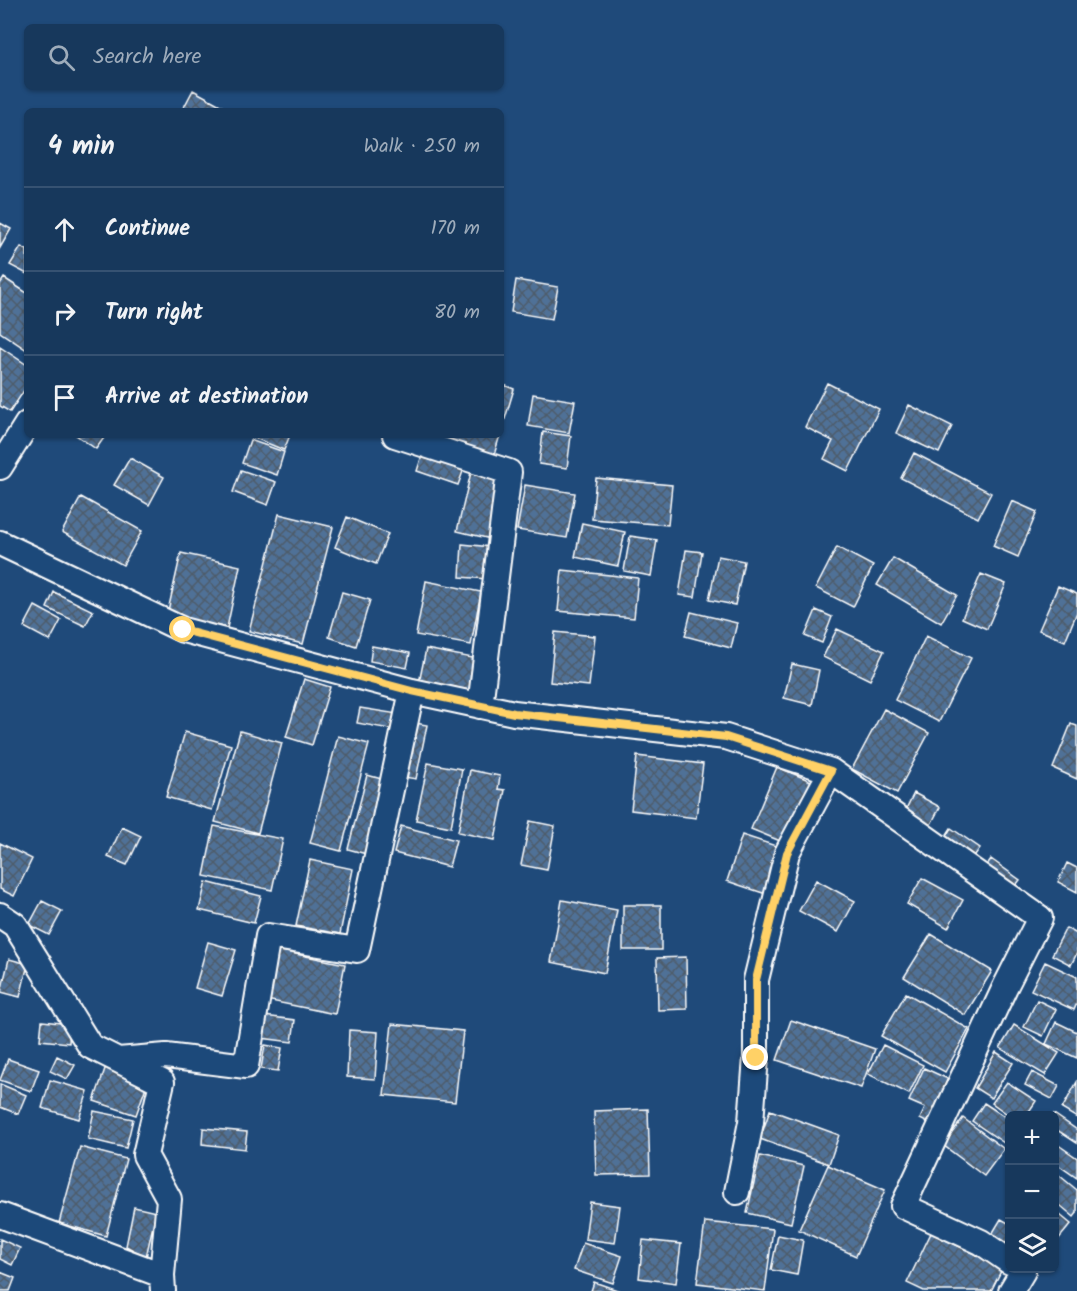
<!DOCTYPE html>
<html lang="en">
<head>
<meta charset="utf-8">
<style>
  :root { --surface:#17385c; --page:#203f62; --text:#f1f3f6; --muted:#9eacbb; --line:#365272 }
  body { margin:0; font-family:Kalam,sans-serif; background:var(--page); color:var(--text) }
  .controls { position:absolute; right:18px; bottom:18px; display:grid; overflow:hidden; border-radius:9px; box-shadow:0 2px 4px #0004 }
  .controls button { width:54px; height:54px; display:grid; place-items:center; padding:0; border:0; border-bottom:2px solid var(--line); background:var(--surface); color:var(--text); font:30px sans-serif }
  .stop { position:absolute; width:18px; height:18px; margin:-14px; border:4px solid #ffd166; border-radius:50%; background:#fff }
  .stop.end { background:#ffd166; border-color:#fff; box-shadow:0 2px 6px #0008 }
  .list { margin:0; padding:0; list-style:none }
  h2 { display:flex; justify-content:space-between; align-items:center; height:78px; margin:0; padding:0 24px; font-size:26px }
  h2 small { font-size:20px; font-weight:400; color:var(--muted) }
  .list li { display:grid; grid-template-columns:39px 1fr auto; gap:18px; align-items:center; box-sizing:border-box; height:84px; padding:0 24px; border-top:2px solid var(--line) }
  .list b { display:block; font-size:22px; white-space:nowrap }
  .list em { font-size:20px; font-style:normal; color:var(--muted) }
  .icon { flex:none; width:33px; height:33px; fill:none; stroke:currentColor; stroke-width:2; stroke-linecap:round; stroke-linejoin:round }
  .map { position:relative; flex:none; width:1077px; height:1291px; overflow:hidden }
  .search { position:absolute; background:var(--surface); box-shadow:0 2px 4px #0004; left:24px; top:24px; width:480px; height:66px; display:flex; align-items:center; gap:15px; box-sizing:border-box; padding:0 21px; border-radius:9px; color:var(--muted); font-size:22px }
  .panel { position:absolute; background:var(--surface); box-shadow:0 2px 4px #0004; left:24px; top:108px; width:480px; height:330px; border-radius:9px }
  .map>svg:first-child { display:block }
  .building { fill:url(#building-cross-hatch); stroke:#fff; stroke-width:1.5 }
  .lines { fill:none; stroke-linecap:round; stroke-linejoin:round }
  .street-casing { stroke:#fff; stroke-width:28 }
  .street { stroke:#1f4a7a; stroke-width:24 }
  .route { stroke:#ffd166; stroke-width:8 }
</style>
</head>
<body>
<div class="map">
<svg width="1077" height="1291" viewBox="0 0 1077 1291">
  <defs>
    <pattern id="building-cross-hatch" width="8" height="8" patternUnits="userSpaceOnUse" patternTransform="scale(1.5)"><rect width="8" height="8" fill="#507197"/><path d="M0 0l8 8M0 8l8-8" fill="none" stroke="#4e5b6a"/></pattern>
  </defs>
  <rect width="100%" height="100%" fill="#1f4a7a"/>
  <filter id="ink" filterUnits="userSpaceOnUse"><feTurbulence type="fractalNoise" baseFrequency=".0167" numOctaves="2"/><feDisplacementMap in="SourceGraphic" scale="12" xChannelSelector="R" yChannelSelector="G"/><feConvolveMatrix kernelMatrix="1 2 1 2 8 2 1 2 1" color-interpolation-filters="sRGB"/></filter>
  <g filter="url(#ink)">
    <path class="building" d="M193,90L224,107L222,111H182Z
      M0,223L11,229L0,248Z
      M21,247L27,250V274L10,265Z
      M4,278L27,293V350L0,332V284Z
      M516,280L558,287L552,319L511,312Z
      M0,347L27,365V386L10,412L0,406Z
      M827,383L879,409L848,471L824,459L833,441L805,427Z
      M501,384L514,389L501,432Z
      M533,394L575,401L569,433L528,426Z
      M909,405L952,426L939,453L896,433Z
      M543,432L571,436L567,468L539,464Z
      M76,435H106L96,449Z
      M247,435H290L284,450Z
      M429,435H500L494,455Z
      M250,440L284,452L277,475L242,463Z
      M423,452L465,466L458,485L417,471Z
      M914,453L991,493L978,518L901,478Z
      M130,458L164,477L149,505L114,485Z
      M472,468L505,476L491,539L457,531Z
      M241,470L276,482L268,505L233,492Z
      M596,478L672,485L668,525L592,519Z
      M525,485L575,493L567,538L517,530Z
      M81,497L142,531L123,565L62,532Z
      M1012,501L1037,512L1018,557L993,546Z
      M279,514L333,527L303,644L249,631Z
      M347,517L388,534L376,564L335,547Z
      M582,523L625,532L618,566L575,557Z
      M630,536L657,540L651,576L624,571Z
      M462,544L491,547L488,579L460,577Z
      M837,547L873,566L853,607L816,588Z
      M686,550L702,552L695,597L679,595Z
      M181,553L240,566L227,628L167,615Z
      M718,556L744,561L735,605L709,600Z
      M893,558L957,595L941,623L877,585Z
      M562,570L638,578L634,618L558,611Z
      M981,574L1006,584L987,629L962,618Z
      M426,581L481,592L471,645L416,635Z
      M1058,586L1077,594V612L1065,641L1039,630Z
      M54,592L93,611L85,626L47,608Z
      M342,592L370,600L356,646L329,637Z
      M35,606L61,620L50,641L24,627Z
      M816,610L832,617L822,643L805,636Z
      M691,612L737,623L731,648L685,636Z
      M837,629L884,651L870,680L823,657Z
      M555,632L595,636L589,686L550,682Z
      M926,636L971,658L939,722L895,700Z
      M372,646L410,653L407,668L370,661Z
      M426,649L478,659L472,692L419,683Z
      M792,664L819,670L812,705L784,698Z
      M304,679L330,687L312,745L286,737Z
      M360,708L398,714L395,730L357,723Z
      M884,709L929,733L897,793L852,769Z
      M415,723L427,725L416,779L404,777Z
      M1071,724L1077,726V779L1053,768Z
      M240,731L282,743L258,833L215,822Z
      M185,732L231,745L212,810L166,797Z
      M338,736L369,744L341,851L310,843Z
      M637,756L703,764L696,818L631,810Z
      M428,763L462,769L451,827L416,820Z
      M777,767L811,781L785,843L751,829Z
      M470,770L500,776L498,789L505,790L495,840L458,832Z
      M367,775L389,781L370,855L348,849Z
      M914,793L940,807L930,826L904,813Z
      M530,821L555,826L547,870L521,865Z
      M214,826L283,839L272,890L204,876Z
      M401,826L456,840L449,867L394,853Z
      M122,827L141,836L127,865L108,857Z
      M951,828L980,848L970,862L942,842Z
      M742,835L782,848L766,894L727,881Z
      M0,843L32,859L14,896L0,889Z
      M991,859L1020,880L1010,893L981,873Z
      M310,860L353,869L340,934L296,926Z
      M1067,863L1077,868V892L1058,882Z
      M922,878L963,900L948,928L907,904Z
      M816,880L855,901L838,932L799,911Z
      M206,882L261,896L254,923L199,910Z
      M562,900L617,910L605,973L551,962Z
      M42,901L62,911L49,935L29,925Z
      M623,905H661V950H623Z
      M1066,928L1077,934V953L1071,965L1052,955Z
      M931,934L992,971L965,1015L904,977Z
      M208,942L236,950L222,996L195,988Z
      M276,950L345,964L335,1014L266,1000Z
      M686,957L687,1009L658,1010L657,958Z
      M9,959L28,964L20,997L1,992Z
      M1045,962L1077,977V1003L1074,1010L1031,990Z
      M906,993L969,1029L945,1072L881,1036Z
      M1037,1000L1056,1009L1043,1036L1024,1027Z
      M264,1016L295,1020L292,1042L261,1038Z
      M791,1020L875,1049L861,1088L777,1060Z
      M42,1021L70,1024L69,1043L40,1040Z
      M1056,1022L1077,1032V1058L1046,1044Z
      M392,1024L463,1031L455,1102L384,1095Z
      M1014,1025L1059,1053L1045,1075L1000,1048Z
      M349,1030L378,1032L375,1079L347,1077Z
      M265,1045L282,1048L278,1071L261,1069Z
      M883,1045L923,1065L909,1094L868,1074Z
      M996,1052L1013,1063L991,1098L975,1088Z
      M57,1056L75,1065L67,1079L50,1071Z
      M8,1059L39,1070L31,1091L0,1080Z
      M106,1066L148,1081L136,1115L94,1101Z
      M924,1068L948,1079L944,1089L952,1093L932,1125L920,1119L925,1108L909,1101Z
      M1032,1072L1059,1086L1052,1099L1025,1085Z
      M50,1080L88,1091L79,1119L42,1108Z
      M1007,1082L1036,1101L1026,1116H1010L992,1103Z
      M1077,1082V1118L1062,1109Z
      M0,1084L26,1095L18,1114L0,1107Z
      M984,1103L1010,1120V1141L1007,1145L972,1121Z
      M648,1109L650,1174L596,1175L594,1111Z
      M770,1110L839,1135L829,1164L760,1139Z
      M94,1111L133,1119L126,1148L88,1139Z
      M1054,1114L1077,1130V1143L1054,1128Z
      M963,1118L1004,1149L984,1176L943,1145Z
      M203,1128L247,1132L245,1149L202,1144Z
      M1054,1142L1077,1158V1178L1054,1162Z
      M80,1147L126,1159L106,1236L59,1223Z
      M760,1156L804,1166L791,1223L747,1213Z
      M828,1165L885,1190L856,1256L799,1230Z
      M1054,1171L1077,1190V1213L1074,1217L1054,1200Z
      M590,1202L620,1206L615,1243L585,1239Z
      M134,1207L156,1212L146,1257L126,1246Z
      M1054,1210L1071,1224L1057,1241L1054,1240Z
      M1001,1219L1010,1224V1245L992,1234Z
      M705,1222L773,1229L765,1291L697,1283Z
      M931,1233L1003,1267L991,1291H924L907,1283Z
      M778,1235L803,1240L797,1275L771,1270Z
      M0,1239L20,1248L12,1265L0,1259Z
      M643,1240L681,1244L676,1283L639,1278Z
      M583,1243L622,1256L613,1283L574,1270Z
      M0,1272L15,1278L10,1291H0Z
      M594,1282L620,1291H591Z"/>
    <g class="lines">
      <g class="street-casing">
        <path id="street" d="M395,435L509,472L480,706
          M0,467L27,424
          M0,543L183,630L412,691L514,713L726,737L831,771L1040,918L1005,987L903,1206L981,1242L1010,1262
          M0,915L15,925L90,1046L162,1082L145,1155L169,1199L162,1275L163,1291
          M118,1060L166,1056L246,1066L268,936L357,950L412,691
          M737,1192L751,1122L756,1057V980L787,853L831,771
          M0,1215L162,1275
          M1011,1291L1023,1271L1019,1268"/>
      </g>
      <use href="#street" class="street"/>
    </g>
  </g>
  <g class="lines" filter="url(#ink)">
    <path class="route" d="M183,630L412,691L514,713L726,737L831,771L787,853L756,980V1058"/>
  </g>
</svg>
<div class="controls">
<button>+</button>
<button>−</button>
<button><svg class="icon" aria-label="layers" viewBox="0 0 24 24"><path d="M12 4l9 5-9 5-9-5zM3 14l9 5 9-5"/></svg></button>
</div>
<div class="stop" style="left:183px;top:630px"></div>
<div class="stop end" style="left:756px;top:1058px"></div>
<div class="search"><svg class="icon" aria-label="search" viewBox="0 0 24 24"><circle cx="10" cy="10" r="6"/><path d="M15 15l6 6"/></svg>Search here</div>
<section class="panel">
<h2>4 min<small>Walk · 250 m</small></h2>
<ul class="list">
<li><svg class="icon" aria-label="ahead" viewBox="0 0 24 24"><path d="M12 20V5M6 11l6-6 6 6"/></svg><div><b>Continue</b></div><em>170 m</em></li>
<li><svg class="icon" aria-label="right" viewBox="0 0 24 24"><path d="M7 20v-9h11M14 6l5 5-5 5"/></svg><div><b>Turn right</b></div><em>80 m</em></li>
<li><svg class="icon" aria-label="arrive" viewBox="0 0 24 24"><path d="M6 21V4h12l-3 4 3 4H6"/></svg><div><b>Arrive at destination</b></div></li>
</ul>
</section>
</div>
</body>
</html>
